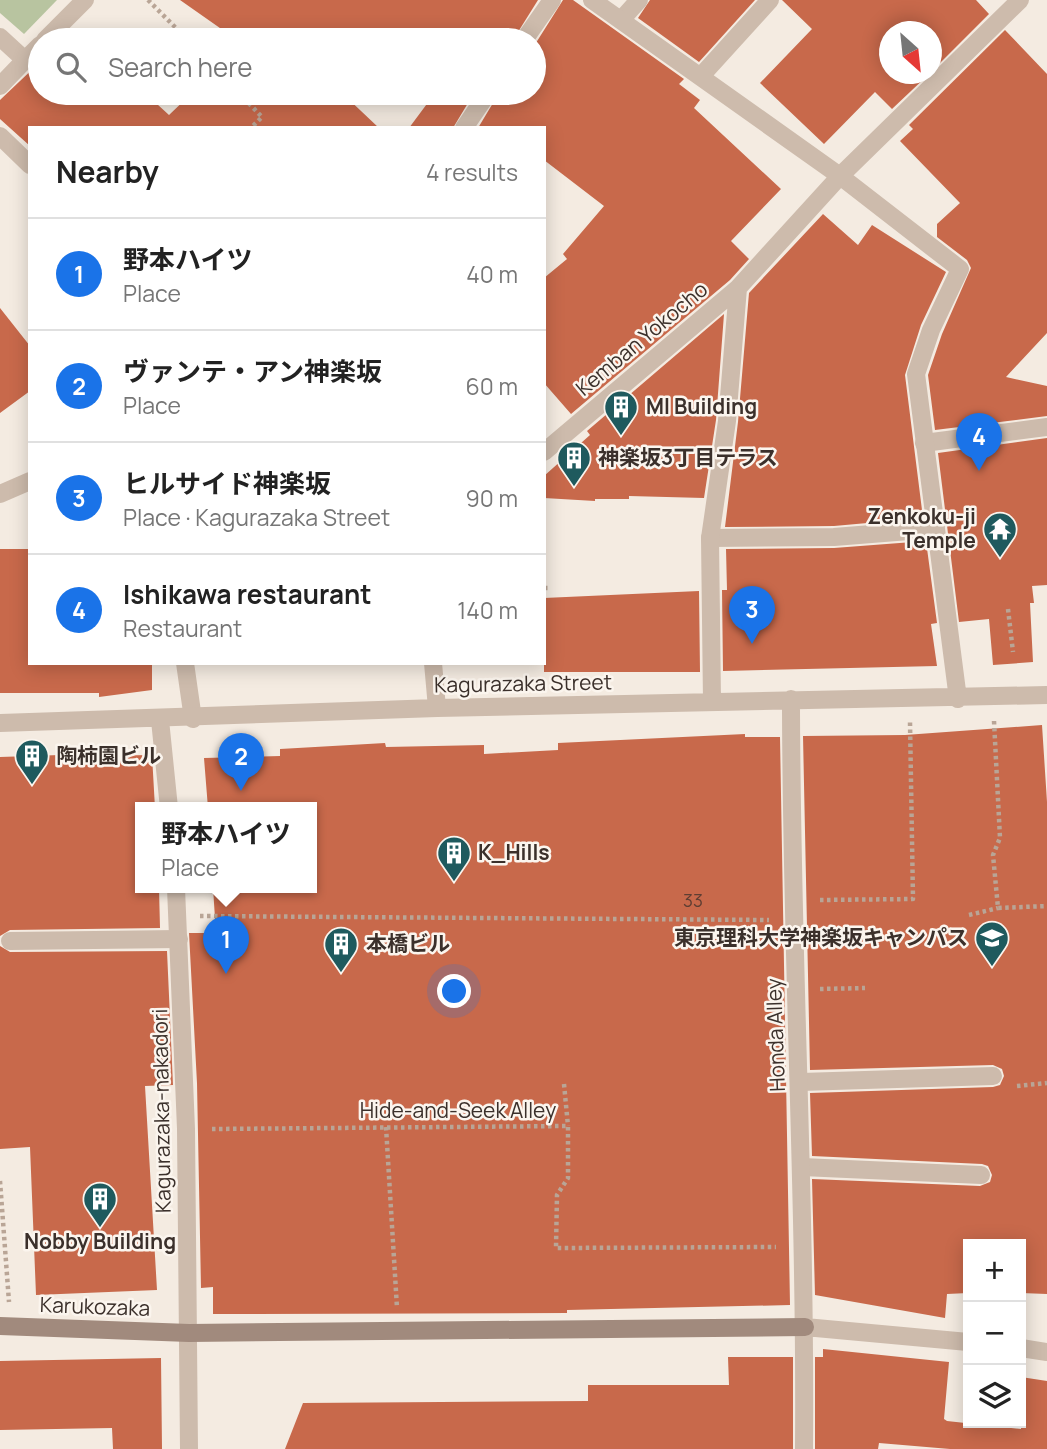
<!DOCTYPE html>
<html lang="en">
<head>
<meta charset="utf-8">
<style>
  :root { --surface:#fff; --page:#f6f6f6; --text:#222; --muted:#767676; --line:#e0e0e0; --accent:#1a73e8 }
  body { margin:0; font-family:Manrope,"Noto Sans JP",sans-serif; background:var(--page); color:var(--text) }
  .controls { position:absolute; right:21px; bottom:21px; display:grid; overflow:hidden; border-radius:0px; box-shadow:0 4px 18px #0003 }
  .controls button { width:63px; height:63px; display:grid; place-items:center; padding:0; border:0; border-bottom:2px solid var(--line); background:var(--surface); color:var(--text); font:35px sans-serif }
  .compass { position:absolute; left:879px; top:21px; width:63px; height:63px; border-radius:50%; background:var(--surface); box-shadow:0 4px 18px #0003; rotate:153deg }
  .you { position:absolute; left:455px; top:992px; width:24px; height:24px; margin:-18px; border:5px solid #fff; border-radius:50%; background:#1a73e8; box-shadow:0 0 0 10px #1a73e833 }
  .badge { display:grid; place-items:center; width:46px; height:46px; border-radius:50%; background:var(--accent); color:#fff; font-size:23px; font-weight:700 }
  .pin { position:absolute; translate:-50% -58px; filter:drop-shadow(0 2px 4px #0008) }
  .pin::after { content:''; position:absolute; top:37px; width:24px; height:21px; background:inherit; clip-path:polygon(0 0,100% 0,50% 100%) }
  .popup { position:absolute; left:135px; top:802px; width:182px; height:91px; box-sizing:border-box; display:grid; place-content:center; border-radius:0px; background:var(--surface); filter:drop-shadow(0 2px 5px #0005); font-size:23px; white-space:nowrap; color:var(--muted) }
  .popup b { font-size:26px; color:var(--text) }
  .popup::after { content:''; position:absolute; left:50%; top:100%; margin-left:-14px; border:14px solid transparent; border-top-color:var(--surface) }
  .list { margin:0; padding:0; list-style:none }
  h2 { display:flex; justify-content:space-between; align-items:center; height:91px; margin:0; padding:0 28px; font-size:30px }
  h2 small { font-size:23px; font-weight:400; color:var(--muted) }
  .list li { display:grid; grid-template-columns:46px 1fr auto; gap:21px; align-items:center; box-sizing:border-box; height:112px; padding:0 28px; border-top:2px solid var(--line) }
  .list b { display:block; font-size:26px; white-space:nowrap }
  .list p { margin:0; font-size:23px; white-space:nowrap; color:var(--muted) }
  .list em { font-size:23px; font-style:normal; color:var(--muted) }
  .icon { flex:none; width:38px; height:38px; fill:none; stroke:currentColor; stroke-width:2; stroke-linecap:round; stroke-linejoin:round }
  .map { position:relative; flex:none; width:1047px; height:1449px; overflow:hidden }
  .search { position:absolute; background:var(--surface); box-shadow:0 4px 18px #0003; left:28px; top:28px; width:518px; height:77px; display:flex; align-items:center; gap:18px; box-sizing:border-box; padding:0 24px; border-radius:38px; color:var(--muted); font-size:26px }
  .panel { position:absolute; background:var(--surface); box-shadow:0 4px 18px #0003; left:28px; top:126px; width:518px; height:539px; border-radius:0px }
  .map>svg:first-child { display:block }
  .green { fill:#b8c4a0 }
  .building { fill:#c8694b }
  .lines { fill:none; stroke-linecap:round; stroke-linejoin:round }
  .path { stroke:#b9a596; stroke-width:4.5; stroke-dasharray:3.5 3.5; stroke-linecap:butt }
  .lane { stroke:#cdbbac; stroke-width:18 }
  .street { stroke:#cdbbac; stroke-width:18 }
  .secondary { stroke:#a18a7d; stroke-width:18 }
  .labels { text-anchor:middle; stroke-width:5; stroke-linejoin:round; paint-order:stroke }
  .number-label { font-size:18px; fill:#5e3e33 }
  .street-label { font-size:21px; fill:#3b302b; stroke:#fbf5ee }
  .poi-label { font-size:21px; font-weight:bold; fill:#3b302b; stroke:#fbf5ee; text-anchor:start }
</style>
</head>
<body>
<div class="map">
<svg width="1047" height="1449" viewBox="0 0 1047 1449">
  <rect width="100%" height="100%" fill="#f4ebe1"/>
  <path class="green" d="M0,0H57L24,34L0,13Z"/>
  <path class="building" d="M180,0H538L513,40H237Z
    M563,0H573L684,79L679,84L700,100L694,108L781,189L731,241L749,259L730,280L571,414L544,383V278L567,259L563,254L604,206L544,160V128H478L499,93H534V46Z
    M650,0H755L699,62L638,18Z
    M782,0H976L989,14L932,71V32H890V74H929L892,109L875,92L824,144L760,83L812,29Z
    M1005,30L1047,74V333L1006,377L1047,386V416L935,430L928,375L942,334L971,268L967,260L937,237V224L960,203L900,141L913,129L909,125Z
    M40,62V93H145L169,115L192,93H342L379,128H30V146L0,119V100Z
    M435,93H474L453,128H409Z
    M823,214L858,245L872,225L946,272L921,325L905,375L923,518L834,526L725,527L738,422L749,293Z
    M0,308L30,346V391L0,413Z
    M724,314L716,420L704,498L629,496V499H595V501L544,498V476L590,435L587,431Z
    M1047,438V585L1032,586L1034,603H1030L1033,662L993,665L989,619L959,622L938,453Z
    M926,541L937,623L931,624L937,666L723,671L722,590H727L726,549L834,548Z
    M0,549H30V663H152V690L99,697V693H0Z
    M699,591L700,672H544V598Z
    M1042,725L1047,802V1294L1021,1293V1244H968V1293L947,1294L945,1318L815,1295L812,1179L980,1186L990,1182L992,1175L988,1166L982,1164L812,1156L810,1093L993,1087L1000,1085L1004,1076L1002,1069L993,1065L810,1070L803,736L905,735Z
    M745,734V737H780L790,1305L567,1310V1313L213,1314V1287L201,1288L197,1083L189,933H216L213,888H312V808H208L204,758L280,756V749L385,743L386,747L484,745V754L558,750V743Z
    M90,754L91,756L152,755L155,808H140V888H159L160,928L10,930L0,936V757Z
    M0,946L10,952L167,951L173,1085L145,1086L157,1290L36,1295L30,1147L0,1149Z
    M823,1349L949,1362L944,1419L947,1421L1021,1429V1377L1047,1381V1449H950L879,1443L878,1449H815V1357H823Z
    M728,1357H793V1449H285L303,1403L588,1401V1385H729Z
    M161,1358L162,1449H113L112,1428L0,1430V1361Z"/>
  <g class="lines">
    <path class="path" d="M148,0L188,40
      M239,93L262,117L251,128
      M544,588H549
      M1008,609L1013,652
      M994,721L1000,838L993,855L998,908L1047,906
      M820,900L913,899L910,722
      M969,915L998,908
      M200,916L769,920
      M820,989L865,988
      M564,1084L568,1126
      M1017,1086L1047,1083
      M386,1127L397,1308
      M212,1129L568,1126V1178L557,1195L556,1248L776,1247
      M0,1181L9,1302"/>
    <path class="lane" d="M621,20L639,0
      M701,76L770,0
      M0,86L25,60
      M0,136L30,165
      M924,443L1047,427
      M710,538L834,537L934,529
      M185,663L193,719
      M10,941L179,939
      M801,1082L993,1076
      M802,1167L981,1175"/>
    <path class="street" d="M592,0L840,176L960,269L931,330L916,374L958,699
      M0,37L25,60L40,45
      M45,40L85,0
      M524,40L552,0
      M464,128L488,93
      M544,452L738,288L840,176L1020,0
      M0,494L30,481
      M433,663L437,708
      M791,699C791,949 806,1199 804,1449
      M712,702L710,538L727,421L738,288
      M160,720L169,808
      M0,723L437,708L1047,695
      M176,888L186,1129L189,1449
      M805,1327L968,1342
      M1021,1348L1047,1352"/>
    <path class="secondary" d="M0,1326L189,1333L805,1327"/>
  </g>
  <defs>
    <g id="building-pin" transform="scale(1.75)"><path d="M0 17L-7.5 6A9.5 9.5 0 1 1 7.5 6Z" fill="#1f5a5e" stroke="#fbf5ee"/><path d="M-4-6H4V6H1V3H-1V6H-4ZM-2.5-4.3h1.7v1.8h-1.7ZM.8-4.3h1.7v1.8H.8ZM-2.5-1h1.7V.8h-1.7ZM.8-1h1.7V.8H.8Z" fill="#fff"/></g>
    <g id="temple-pin" transform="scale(1.75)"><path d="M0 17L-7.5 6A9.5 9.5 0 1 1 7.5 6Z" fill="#1f5a5e" stroke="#fbf5ee"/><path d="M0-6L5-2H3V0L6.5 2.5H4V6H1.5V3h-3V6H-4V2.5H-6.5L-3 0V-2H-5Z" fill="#fff"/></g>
    <g id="university-pin" transform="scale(1.75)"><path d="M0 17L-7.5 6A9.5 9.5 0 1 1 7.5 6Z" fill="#1f5a5e" stroke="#fbf5ee"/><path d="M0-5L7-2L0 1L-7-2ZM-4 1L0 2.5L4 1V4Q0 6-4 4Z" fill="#fff"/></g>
  </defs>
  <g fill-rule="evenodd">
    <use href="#building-pin" x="621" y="407"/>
    <use href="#building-pin" x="574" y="458"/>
    <use href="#temple-pin" x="1000" y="529"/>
    <use href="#building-pin" x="32" y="756"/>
    <use href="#building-pin" x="454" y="853"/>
    <use href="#university-pin" x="992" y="938"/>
    <use href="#building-pin" x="341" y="944"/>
    <use href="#building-pin" x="100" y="1199"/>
  </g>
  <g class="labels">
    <g class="number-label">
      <text x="693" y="907">33</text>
    </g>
    <g class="street-label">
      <text transform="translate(642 339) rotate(-40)" y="7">Kemban Yokocho</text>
      <text transform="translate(523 684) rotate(-1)" y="7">Kagurazaka Street</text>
      <text transform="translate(776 1035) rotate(-92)" y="7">Honda Alley</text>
      <text transform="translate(162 1111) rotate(-91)" y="7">Kagurazaka-nakadori</text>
      <text x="458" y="1118">Hide-and-Seek Alley</text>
      <text transform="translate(95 1307) rotate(2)" y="7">Karukozaka</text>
    </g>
    <g class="poi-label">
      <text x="646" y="414">MI Building</text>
      <text x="598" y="465">神楽坂3丁目テラス</text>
      <text x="976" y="524" text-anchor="end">Zenkoku-ji<tspan x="976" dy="24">Temple</tspan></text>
      <text x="56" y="763">陶柿園ビル</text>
      <text x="478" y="860">K_Hills</text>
      <text x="968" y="945" text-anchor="end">東京理科大学神楽坂キャンパス</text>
      <text x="366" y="951">本橋ビル</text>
      <text x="100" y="1249" text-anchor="middle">Nobby Building</text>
    </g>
  </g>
</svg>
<div class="controls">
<button>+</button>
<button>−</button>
<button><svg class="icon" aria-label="layers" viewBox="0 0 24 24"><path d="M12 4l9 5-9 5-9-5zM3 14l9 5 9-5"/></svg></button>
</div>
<svg class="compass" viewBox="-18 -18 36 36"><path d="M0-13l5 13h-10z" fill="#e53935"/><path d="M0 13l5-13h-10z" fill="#767676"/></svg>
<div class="you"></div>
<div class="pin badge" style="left:226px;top:974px">1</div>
<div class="popup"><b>野本ハイツ</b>Place</div>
<div class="pin badge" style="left:241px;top:791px">2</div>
<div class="pin badge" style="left:752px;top:644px">3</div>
<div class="pin badge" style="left:979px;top:471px">4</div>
<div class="search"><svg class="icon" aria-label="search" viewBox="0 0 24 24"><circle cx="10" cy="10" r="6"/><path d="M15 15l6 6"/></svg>Search here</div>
<section class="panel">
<h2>Nearby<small>4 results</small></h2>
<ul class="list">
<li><span class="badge">1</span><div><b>野本ハイツ</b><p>Place</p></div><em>40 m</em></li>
<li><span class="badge">2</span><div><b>ヴァンテ・アン神楽坂</b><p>Place</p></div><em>60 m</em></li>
<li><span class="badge">3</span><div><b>ヒルサイド神楽坂</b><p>Place · Kagurazaka Street</p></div><em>90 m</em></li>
<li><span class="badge">4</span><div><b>Ishikawa restaurant</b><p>Restaurant</p></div><em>140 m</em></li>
</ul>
</section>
</div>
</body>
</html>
